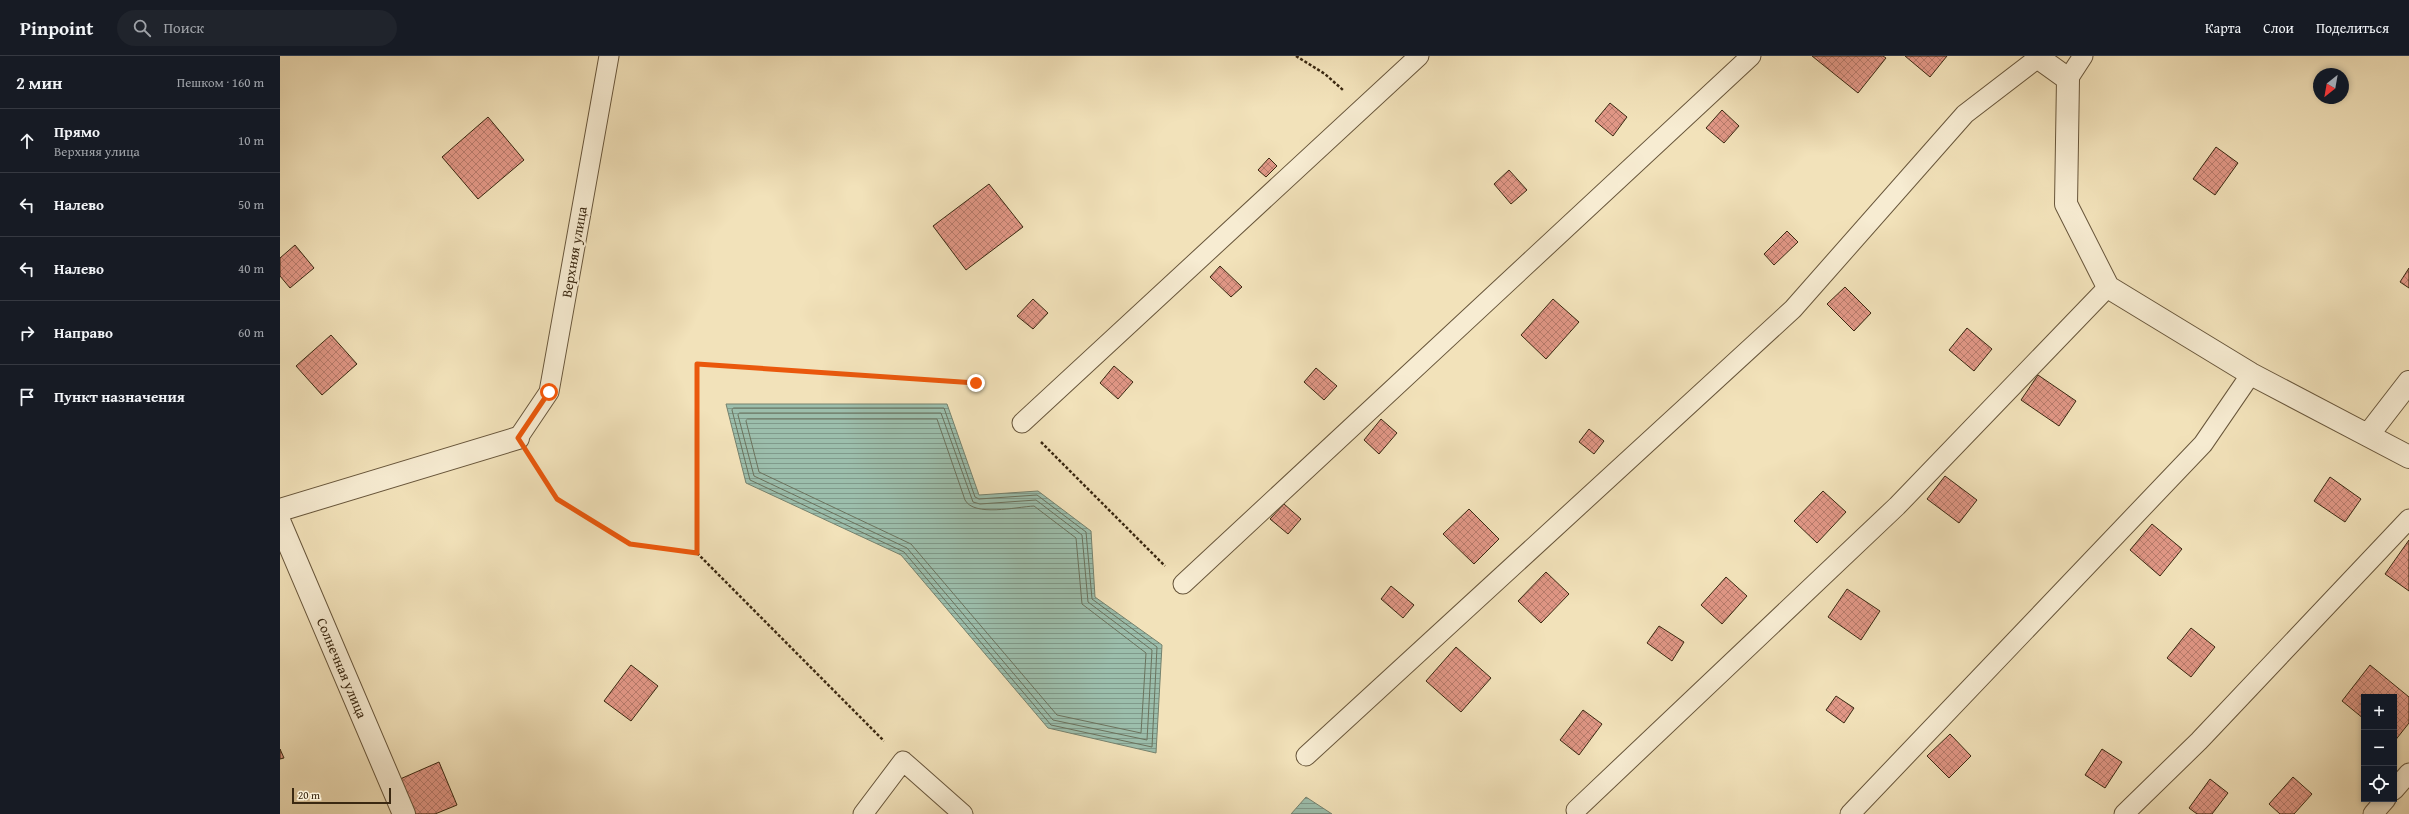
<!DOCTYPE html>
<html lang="ru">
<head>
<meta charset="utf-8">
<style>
  :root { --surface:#171b24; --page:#20242c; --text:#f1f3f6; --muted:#9ea1a6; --line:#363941 }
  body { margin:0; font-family:"Gentium Book Plus",serif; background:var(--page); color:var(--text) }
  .controls { position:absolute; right:12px; bottom:12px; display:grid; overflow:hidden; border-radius:0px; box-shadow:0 2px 6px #0003 }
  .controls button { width:36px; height:36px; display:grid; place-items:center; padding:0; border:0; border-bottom:1px solid var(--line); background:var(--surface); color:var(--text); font:20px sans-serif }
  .compass { position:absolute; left:2033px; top:12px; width:36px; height:36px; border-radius:50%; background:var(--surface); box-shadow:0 2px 6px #0003; rotate:211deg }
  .scale { position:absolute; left:12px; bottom:10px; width:99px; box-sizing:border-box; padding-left:4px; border:2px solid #3a2811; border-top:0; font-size:11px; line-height:14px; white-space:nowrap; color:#3a2811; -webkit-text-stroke:3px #f7ecd2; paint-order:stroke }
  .stop { position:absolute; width:12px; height:12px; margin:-9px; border:3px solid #ea580c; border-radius:50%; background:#fff }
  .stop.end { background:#ea580c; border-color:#fff; box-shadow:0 1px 4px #0008 }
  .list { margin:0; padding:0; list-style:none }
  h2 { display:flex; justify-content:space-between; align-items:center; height:52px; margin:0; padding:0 16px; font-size:17px }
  h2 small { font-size:13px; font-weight:400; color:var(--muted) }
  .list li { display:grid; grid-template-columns:26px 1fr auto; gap:12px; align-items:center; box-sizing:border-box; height:64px; padding:0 16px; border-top:1px solid var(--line) }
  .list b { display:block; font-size:15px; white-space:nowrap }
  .list p { margin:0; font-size:13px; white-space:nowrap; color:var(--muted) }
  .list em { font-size:13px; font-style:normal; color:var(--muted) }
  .icon { flex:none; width:22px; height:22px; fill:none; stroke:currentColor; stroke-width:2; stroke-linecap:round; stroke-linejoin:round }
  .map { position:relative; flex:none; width:2129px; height:758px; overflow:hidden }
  header { display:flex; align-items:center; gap:24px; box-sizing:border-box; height:56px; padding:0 20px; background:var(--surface); border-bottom:1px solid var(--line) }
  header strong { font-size:19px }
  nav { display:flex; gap:22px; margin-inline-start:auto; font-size:14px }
  .search { width:280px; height:36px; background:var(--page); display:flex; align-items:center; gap:10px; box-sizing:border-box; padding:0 14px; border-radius:22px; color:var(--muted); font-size:15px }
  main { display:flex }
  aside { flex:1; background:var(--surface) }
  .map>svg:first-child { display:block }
  .water { fill:url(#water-rules); stroke:#75826e }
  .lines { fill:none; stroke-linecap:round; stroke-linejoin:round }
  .shore { stroke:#6b735e; stroke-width:1 }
  .building { fill:url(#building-cross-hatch); stroke:#3a2811 }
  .lane-casing { stroke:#68563b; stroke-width:21 }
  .street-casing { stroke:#68563b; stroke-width:24 }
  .path { stroke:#3a2811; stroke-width:2.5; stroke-dasharray:3 2; stroke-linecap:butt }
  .lane { stroke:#f7ecd2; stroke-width:19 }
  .street { stroke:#f7ecd2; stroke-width:22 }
  .route { stroke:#ea580c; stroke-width:5 }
  .labels { text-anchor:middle; stroke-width:4; stroke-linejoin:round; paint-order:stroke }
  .street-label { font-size:14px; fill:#3a2811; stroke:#f7ecd2 }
</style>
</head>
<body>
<header>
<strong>Pinpoint</strong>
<div class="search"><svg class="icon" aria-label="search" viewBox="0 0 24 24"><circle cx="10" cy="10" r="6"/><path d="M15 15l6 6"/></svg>Поиск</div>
<nav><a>Карта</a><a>Слои</a><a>Поделиться</a></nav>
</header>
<main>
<aside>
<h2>2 мин<small>Пешком · 160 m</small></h2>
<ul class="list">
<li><svg class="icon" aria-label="ahead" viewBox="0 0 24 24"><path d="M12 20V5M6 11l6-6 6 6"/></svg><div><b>Прямо</b><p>Верхняя улица</p></div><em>10 m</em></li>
<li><svg class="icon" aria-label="left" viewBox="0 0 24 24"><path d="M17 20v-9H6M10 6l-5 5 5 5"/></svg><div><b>Налево</b></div><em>50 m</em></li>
<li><svg class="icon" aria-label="left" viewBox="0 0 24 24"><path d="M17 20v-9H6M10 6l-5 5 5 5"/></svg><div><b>Налево</b></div><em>40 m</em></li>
<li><svg class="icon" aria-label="right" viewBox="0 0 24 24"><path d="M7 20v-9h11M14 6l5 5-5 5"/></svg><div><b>Направо</b></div><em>60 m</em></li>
<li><svg class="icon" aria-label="arrive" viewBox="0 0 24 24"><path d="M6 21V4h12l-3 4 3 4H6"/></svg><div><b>Пункт назначения</b></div></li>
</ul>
</aside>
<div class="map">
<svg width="2129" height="758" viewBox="0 0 2129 758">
  <defs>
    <pattern id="water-rules" width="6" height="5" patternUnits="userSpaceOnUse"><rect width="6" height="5" fill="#9cbeac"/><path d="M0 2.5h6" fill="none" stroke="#809a8b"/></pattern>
    <pattern id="building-cross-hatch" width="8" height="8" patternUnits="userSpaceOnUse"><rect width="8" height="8" fill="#e19786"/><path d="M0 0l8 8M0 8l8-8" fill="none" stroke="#b77b6c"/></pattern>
  </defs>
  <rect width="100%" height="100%" fill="#f2e2ba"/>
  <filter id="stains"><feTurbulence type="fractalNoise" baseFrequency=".005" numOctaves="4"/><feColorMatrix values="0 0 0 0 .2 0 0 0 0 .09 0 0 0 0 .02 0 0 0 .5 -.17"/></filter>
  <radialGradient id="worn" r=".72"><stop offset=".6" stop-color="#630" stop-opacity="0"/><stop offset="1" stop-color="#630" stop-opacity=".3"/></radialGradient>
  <path class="water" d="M446,348H667L699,439L758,435L811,475L815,541L882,589L876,697L768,672L621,499L466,427Z
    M1026,741L1052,758H1011Z"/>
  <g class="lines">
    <path class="shore" d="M454,352H664L695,441L699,443L757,439L806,476L812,543L877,591L872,691L771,669L624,496L470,424L452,354Z
      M460,357H661L693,446L700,448L756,444L802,479L808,546L872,594L867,684L773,664L627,492L474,420L458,359Z
      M468,363H657L685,444C694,461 736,451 754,450L796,482L802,548L866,597L861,677L777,659L631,488L479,416L466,365Z"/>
  </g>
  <path class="building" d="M1532,0H1603L1606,2L1578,37Z
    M1625,0H1667L1650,21Z
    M1330,47L1347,61L1333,80L1315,65Z
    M1442,54L1459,70L1444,87L1426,72Z
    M208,61L244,104L198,143L162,101Z
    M1936,91L1958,107L1935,139L1913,123Z
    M989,102L997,110L986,121L978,114Z
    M1229,114L1247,134L1231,148L1214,128Z
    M709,128L743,171L686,214L653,170Z
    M1507,175L1518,186L1494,209L1484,198Z
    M15,189L34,212L10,232L0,220V202Z
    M940,210L962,231L951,241L930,221Z
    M2129,212V232L2120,226Z
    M1565,231L1591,257L1574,275L1547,248Z
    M753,243L768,257L753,273L737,260Z
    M1273,243L1299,266L1266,303L1241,279Z
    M1687,272L1712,293L1694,315L1669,294Z
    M51,279L77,308L42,339L16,310Z
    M834,310L853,326L838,343L820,327Z
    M1036,312L1057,330L1044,344L1024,326Z
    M1758,319L1796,345L1779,370L1741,344Z
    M1101,363L1117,377L1099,398L1084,384Z
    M1309,373L1324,385L1314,398L1299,386Z
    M1665,420L1697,444L1679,467L1647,443Z
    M2050,421L2081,443L2065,466L2034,445Z
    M1543,435L1566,456L1537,487L1514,465Z
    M1004,448L1021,463L1008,478L990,463Z
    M1189,453L1219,483L1194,508L1163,478Z
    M1872,468L1902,493L1880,520L1850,494Z
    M2129,484V535L2105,518Z
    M1266,516L1289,538L1261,567L1238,545Z
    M1446,521L1467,540L1442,568L1421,549Z
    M1111,530L1134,549L1123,562L1101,543Z
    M1567,533L1600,555L1581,584L1548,561Z
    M1379,570L1404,586L1392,605L1367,587Z
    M1911,572L1935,591L1911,621L1887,602Z
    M1176,591L1211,622L1181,656L1146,625Z
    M351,609L378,630L351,665L324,645Z
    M2090,609L2129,641V667L2114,686V641H2084V663L2062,645Z
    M1556,640L1574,652L1564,667L1546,654Z
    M1303,654L1322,668L1299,699L1280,684Z
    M1670,678L1691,700L1669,722L1647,700Z
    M0,693L4,702L0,703Z
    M1822,693L1842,706L1825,732L1805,719Z
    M159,706L177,749L155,758H124L111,727Z
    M2013,721L2032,738L2014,758H2000L1989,748Z
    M1930,723L1948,737L1932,758H1917L1909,752Z"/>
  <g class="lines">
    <g class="lane-casing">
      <path id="lane" d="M1788,23L1803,0
        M742,367L1139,0
        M238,382L269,336L329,0
        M903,528L1471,0
        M1026,700L1513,253L1685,58L1758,2
        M2114,734L2129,717
        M1296,754L1617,450L1828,231
        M583,758L623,705L683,758
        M1570,758L1923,388L1971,318
        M1844,758L1919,685L2129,463
        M2093,758L2106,743"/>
    </g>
    <g class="street-casing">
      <path id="street" d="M1756,0L1788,23L1786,148L1828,231L1971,318L2129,401
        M2088,379L2129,326
        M0,454L238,382
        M0,467L124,758"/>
    </g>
    <path class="path" d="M1016,0L1045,18L1063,34
      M761,386L885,510
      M253,406L277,443L350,488L417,497V308L696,327
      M417,497L604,685"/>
    <use href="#lane" class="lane"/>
    <use href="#street" class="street"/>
  </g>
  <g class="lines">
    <path class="route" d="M269,336L238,382L277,443L350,488L417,497V308L696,327"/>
  </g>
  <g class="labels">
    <g class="street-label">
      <text transform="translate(294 196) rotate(-80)" y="5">Верхняя улица</text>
      <text transform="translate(62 612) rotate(67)" y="5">Солнечная улица</text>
    </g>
  </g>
  <rect width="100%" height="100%" filter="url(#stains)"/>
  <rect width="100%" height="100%" fill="url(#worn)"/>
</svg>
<div class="controls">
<button>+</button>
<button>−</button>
<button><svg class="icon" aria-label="locate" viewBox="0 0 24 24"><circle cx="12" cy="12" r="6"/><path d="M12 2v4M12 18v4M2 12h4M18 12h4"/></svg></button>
</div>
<svg class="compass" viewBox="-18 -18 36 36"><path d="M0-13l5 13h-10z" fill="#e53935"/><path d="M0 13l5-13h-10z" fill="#9ea1a6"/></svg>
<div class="scale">20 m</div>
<div class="stop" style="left:269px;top:336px"></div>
<div class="stop end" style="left:696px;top:327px"></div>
</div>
</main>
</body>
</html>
